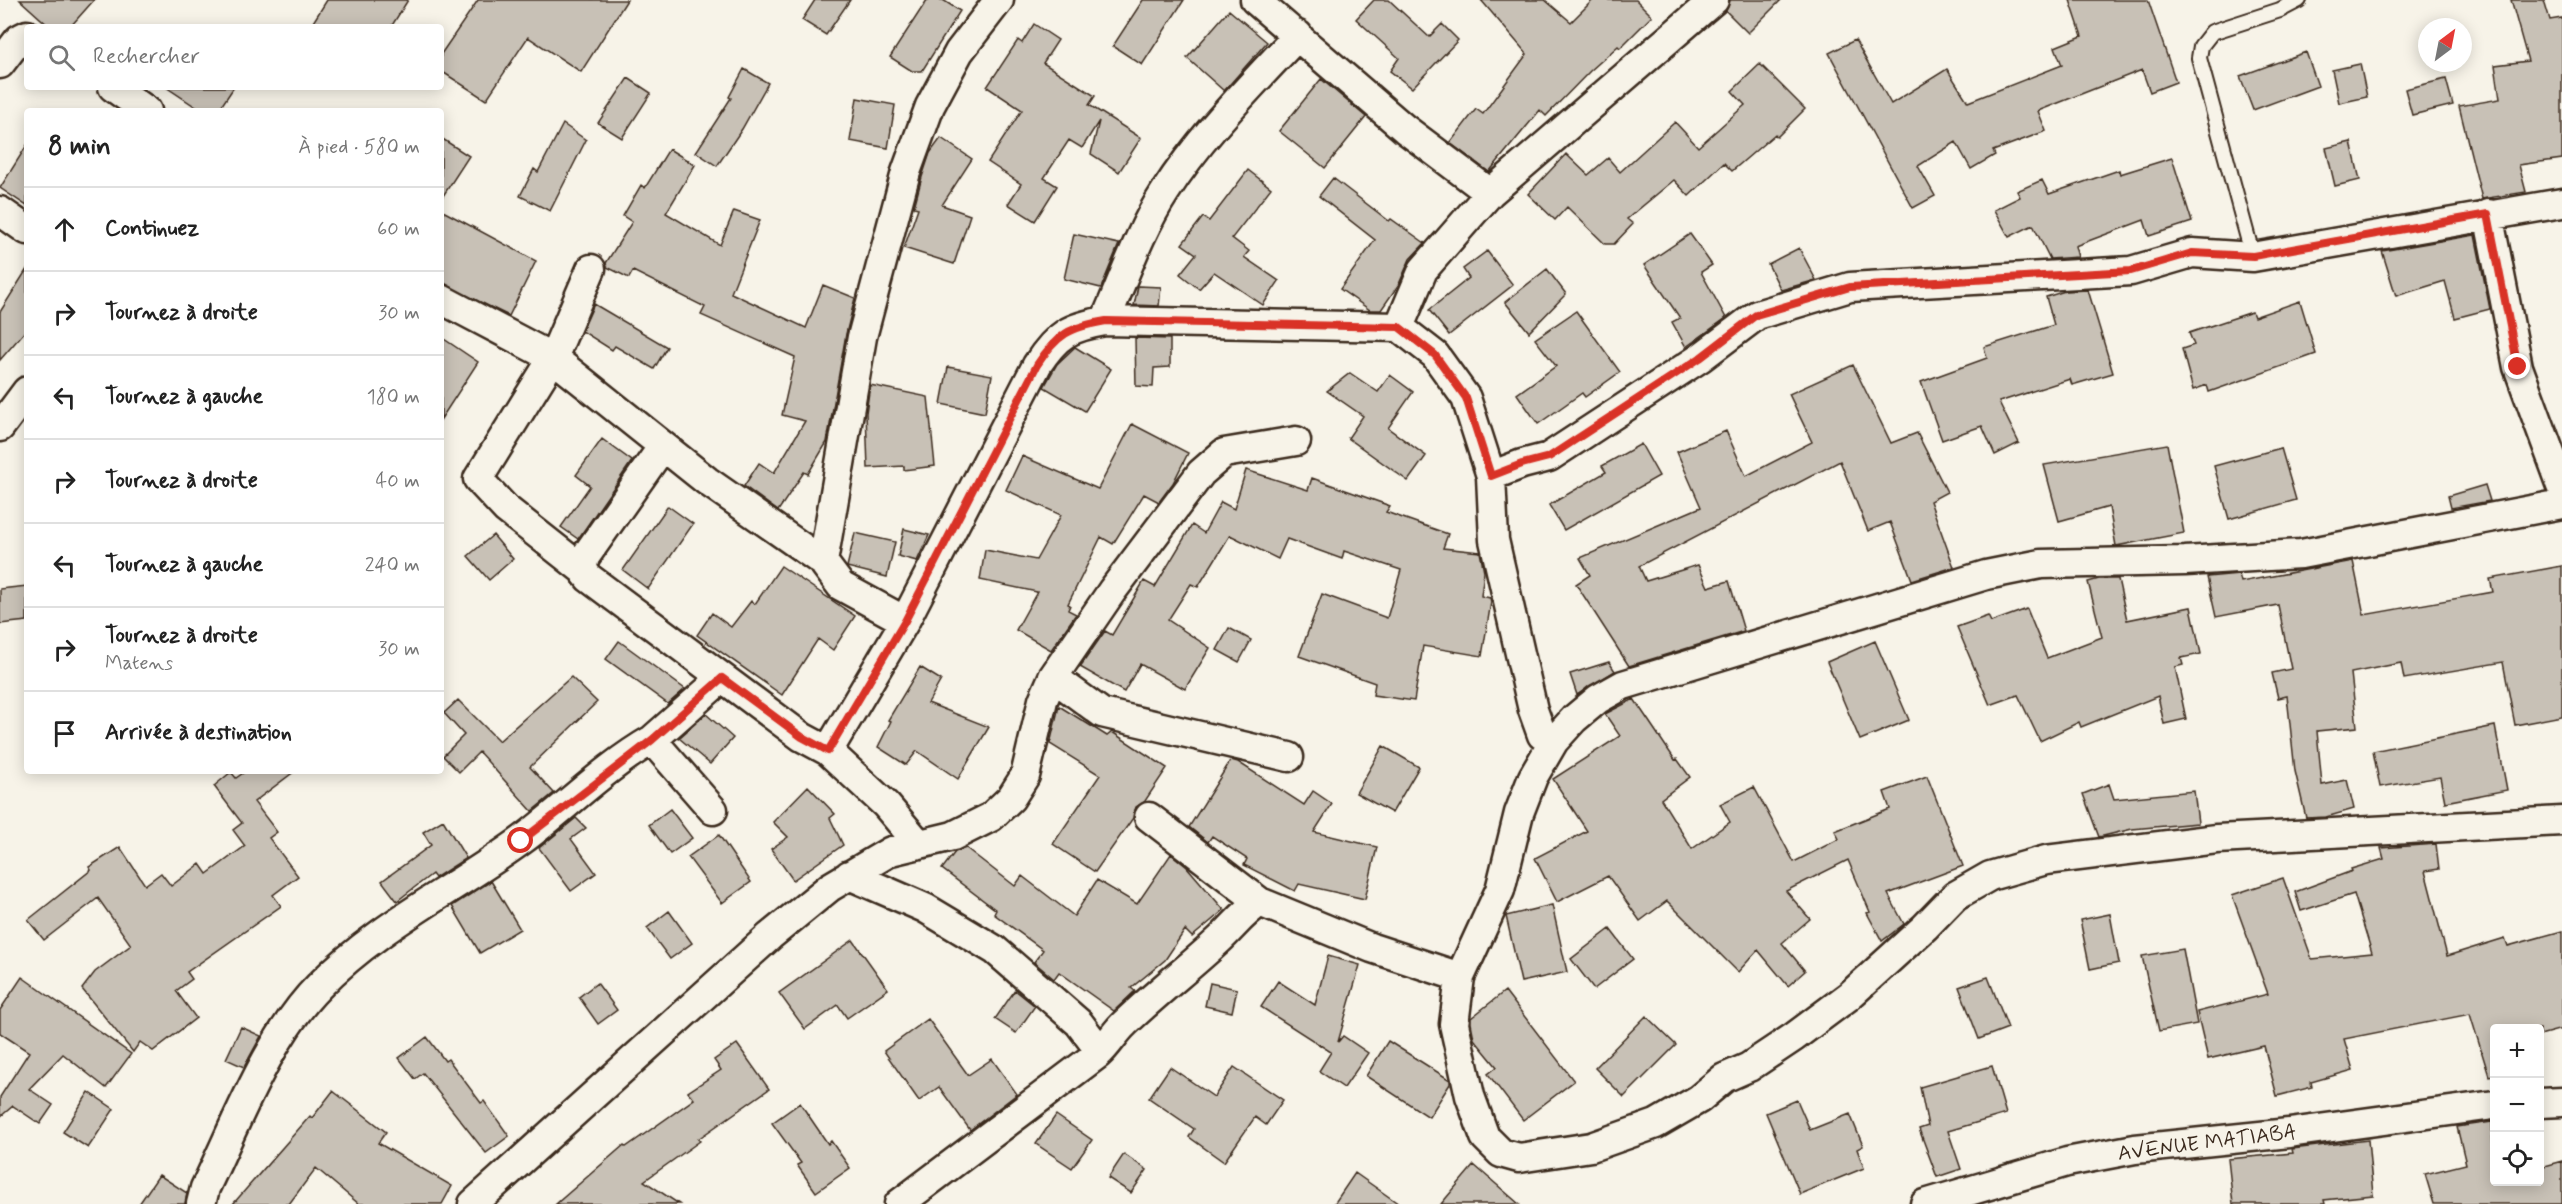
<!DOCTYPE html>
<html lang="fr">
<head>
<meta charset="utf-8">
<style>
  :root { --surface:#fff; --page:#f2f2f2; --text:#222; --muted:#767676; --line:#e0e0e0 }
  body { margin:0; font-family:Mynerve,sans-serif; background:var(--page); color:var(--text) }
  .controls { position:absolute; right:18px; bottom:18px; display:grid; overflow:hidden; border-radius:6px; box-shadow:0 3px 15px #0003 }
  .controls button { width:54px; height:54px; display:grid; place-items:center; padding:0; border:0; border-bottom:2px solid var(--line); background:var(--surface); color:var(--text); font:30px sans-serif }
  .compass { position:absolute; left:2418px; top:18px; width:54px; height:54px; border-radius:50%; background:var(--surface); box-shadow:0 3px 15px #0003; rotate:32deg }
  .stop { position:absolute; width:18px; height:18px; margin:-14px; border:4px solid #d93025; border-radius:50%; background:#fff }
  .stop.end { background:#d93025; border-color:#fff; box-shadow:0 2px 6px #0008 }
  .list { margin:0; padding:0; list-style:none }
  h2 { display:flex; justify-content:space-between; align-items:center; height:78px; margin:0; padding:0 24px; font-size:26px }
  h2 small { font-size:20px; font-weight:400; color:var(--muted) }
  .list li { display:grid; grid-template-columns:39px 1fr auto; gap:18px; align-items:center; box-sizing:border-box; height:84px; padding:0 24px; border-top:2px solid var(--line) }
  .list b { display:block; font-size:22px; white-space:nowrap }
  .list p { margin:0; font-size:20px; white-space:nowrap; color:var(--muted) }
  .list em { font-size:20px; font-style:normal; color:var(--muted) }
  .icon { flex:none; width:33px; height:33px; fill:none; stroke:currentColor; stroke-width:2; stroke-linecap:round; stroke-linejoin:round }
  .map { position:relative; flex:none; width:2562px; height:1204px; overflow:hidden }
  .search { position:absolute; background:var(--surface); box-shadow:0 3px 15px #0003; left:24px; top:24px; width:420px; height:66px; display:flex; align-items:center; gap:15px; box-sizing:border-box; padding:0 21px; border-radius:6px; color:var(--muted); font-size:22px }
  .panel { position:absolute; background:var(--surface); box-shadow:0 3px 15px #0003; left:24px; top:108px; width:420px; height:666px; border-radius:6px }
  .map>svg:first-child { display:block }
  .building { fill:#c8c1b6; stroke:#3b2a1e; stroke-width:1.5 }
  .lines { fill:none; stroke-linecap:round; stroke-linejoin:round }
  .service-casing { stroke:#3b2a1e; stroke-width:18 }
  .minor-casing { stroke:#3b2a1e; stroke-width:33 }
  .service { stroke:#f7f3e8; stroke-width:14 }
  .minor { stroke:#f7f3e8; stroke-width:28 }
  .route { stroke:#d93025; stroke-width:8 }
  .labels { text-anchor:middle; stroke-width:4.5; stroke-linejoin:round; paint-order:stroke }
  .street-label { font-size:21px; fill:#3b2a1e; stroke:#f7f3e8 }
</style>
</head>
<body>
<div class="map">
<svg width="2562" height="1204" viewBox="0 0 2562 1204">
  <rect width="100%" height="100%" fill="#f7f3e8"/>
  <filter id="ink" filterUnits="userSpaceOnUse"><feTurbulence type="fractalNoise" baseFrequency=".0167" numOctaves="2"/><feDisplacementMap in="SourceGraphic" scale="12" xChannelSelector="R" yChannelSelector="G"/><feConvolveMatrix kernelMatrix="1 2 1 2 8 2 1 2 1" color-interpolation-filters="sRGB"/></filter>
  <g filter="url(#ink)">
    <path class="building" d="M20,0H94L70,27H50Z
      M327,0H408L391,27H310Z
      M478,0H627L581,72L528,37L486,100L441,71V54Z
      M815,0H850L826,35L802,20Z
      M927,0H943L960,11L922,71H912L890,57Z
      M1143,0H1184L1142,65L1113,46Z
      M1374,0H1389L1429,37L1442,24L1458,40L1412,88L1390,71L1399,58L1356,19Z
      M1481,0H1545L1571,22L1593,0H1636L1652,16L1620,48L1618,46L1590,71L1546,116L1540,110L1489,172L1450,143L1476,109L1483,114L1527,54Z
      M1730,0H1781L1748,33L1726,11Z
      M2070,0H2148L2176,82L2150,92L2142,70L2038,111L2046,131L1993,151L1995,155L1971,169L1956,142L1918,166L1935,196L1913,208L1829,53L1855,40L1891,104L1947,69L1968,102L2062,65L2055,47L2082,36Z
      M2511,0H2544L2550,20L2562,18V159L2519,165L2526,192L2482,199L2459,106L2500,99L2495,65L2528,61Z
      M1229,10L1267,42L1224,91L1187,58Z
      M1034,24L1058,40L1043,63L1095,96L1089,105L1141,138L1119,172L1091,154L1099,121L1082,148L1069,140L1044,178L1057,186L1035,221L1008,204L1021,184L988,162L1022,110L987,87L1018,40L1022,43Z
      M2306,52L2318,86L2253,110L2240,76Z
      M1760,64L1805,109L1777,137L1775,134L1732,171L1724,163L1689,196L1674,180L1627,219L1633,224L1614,244H1605L1567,207L1555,220L1528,194L1566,154L1588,175L1608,158L1620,172L1675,122L1698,147L1745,105L1732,91Z
      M2360,64L2367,97L2339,103L2332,70Z
      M744,69L768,83L742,129L717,166L696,152L731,98L729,97Z
      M628,78L651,93L622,138L598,123Z
      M1321,79L1366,117L1325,168L1279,131Z
      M2446,79L2453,105L2412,115L2405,89Z
      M166,87H234L218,111H202Z
      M857,98L895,105L888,148L850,141Z
      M563,124L586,140L550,211L520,196L534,169L538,172Z
      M441,138L469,156L441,199Z
      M941,138L972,159L942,205L970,215L954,264L904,248L918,208L914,207L922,177L930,153Z
      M2351,142L2360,180L2335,186L2326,148Z
      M27,145V206L0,188Z
      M669,149L695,165L666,213L720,245L734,211L760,220L731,293L806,328L823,285L855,298L846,334L827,442L808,474L804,472L778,511L744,486L759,463L774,473L805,421L782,415L795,357L701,315L705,307L633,271L629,278L607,267L606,263L632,222L623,216L641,185L645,188Z
      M2172,158L2192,222L2149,236L2144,220L2075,246L2078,257L2050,259L2033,225L2009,237L1994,210L2020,197L2017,191L2042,180L2049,194L2119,170L2120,174Z
      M1248,170L1271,188L1232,238L1249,251L1244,257L1279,281L1263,305L1214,272L1199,289L1180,274L1196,254L1182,244L1203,217L1209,221Z
      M1333,178L1389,221L1391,219L1425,243L1410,259L1399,284L1381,310H1370L1340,289L1375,240L1319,196Z
      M441,210L536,261L509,316L441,283Z
      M1074,234L1119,244L1101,288L1064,279Z
      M1690,234L1712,265L1701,272L1726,318L1686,347L1672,322L1680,318L1644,265Z
      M2475,235L2490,309L2455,318L2445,281L2396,296L2382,251Z
      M1799,248L1816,280L1781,290L1768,264Z
      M1487,251L1513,285L1449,335L1429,310L1469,278L1463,269Z
      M27,269V329L0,360V312Z
      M1547,269L1566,294L1529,332L1505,302Z
      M1138,286L1161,287L1159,306L1134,305Z
      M2088,290L2113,373L2072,385L2070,379L1999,402L2019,443L1995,455L1982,426L1942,440L1921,382L1987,358L1984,347L2054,325L2046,297L2065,291Z
      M2300,301L2316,354L2209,392L2207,385L2193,390L2182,349L2194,345L2189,333L2252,312L2254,317Z
      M594,304L667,347L654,369L615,346L612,350L582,331Z
      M1576,311L1620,372L1585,397L1582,393L1538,424L1517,394L1556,366L1535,339Z
      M441,337L478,362L441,419Z
      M1135,338L1170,339V367L1154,368L1153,387L1136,386Z
      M1075,347L1111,369L1085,411L1044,387L1057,364Z
      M1853,365L1891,443L1917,433L1947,492L1930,501L1954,567L1912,580L1890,522L1868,531L1840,461L1639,566L1646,581L1698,565L1708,587L1729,581L1744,631L1629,666L1576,584L1590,575L1580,558L1701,507L1677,452L1726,431L1746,476L1812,442L1789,394Z
      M948,367L992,375L985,413L941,404Z
      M1350,373L1378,392L1390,375L1413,392L1388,428L1426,456L1408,481L1348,438L1363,416L1327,391Z
      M870,385L928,397L935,466L904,470V466L868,468L866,413Z
      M1132,424L1188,453L1173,483L1159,502L1144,494L1113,544L1101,537L1068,604L1070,605L1068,610L1076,614L1051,650L1016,630L1037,592L980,580L985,550L1036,560L1061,515L1006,490L1022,456L1098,489Z
      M602,439L632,461L578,539L561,527L590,486L576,475Z
      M1641,444L1659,476L1564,530L1549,505L1606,472L1602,466Z
      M2167,444L2184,533L2116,546L2109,507L2059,521L2044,465Z
      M2281,448L2296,500L2229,519L2214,466Z
      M1246,470L1308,490L1312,478L1390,506L1386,512L1448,534L1443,548L1480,552L1484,572L1481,596L1490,598L1491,602L1482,656L1423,646L1414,701L1373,695L1375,683L1299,656L1322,594L1387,618L1401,570L1344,551L1342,559L1287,539L1278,559L1230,535L1198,587L1191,584L1168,620L1210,648L1185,689L1140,664L1124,692L1080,667L1105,631L1112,635L1144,581L1155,587L1192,525L1204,533L1221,502L1234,509Z
      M2485,485L2490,501L2451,508L2448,496Z
      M668,506L693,524L648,589L623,570Z
      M904,529L929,535L917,561L898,556Z
      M855,533L895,542L887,577L847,567Z
      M493,535L513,559L489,580L468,556Z
      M2353,561L2364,615L2493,592L2490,579L2562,566V716L2515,725L2503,662L2404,679L2401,663L2351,673L2357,727L2317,731L2322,785L2347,780L2354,809L2326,817L2306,818L2295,771L2287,696L2278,698L2272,673L2291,669L2278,605L2216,617L2207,577L2239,574L2241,582Z
      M781,566L855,616L833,650L818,639L782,695L697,635L712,613L731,627L751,601L755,604Z
      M2099,579H2118L2127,620L2191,607L2201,654L2181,658L2183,665L2175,667L2186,719L2164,724L2158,696L2081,727L2079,722L2040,741L2018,695L1990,705L1957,627L1988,616L1991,622L2027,609L2047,658L2102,637L2088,582Z
      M27,586V621L0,624V589Z
      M1229,628L1251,640L1239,662L1217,650Z
      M619,641L685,689L668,704L606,659Z
      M1875,641L1909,720L1860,740L1827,662Z
      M1609,662L1615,671L1577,695L1570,674Z
      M920,667L941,680L928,703L989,727L958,779L917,751L906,765L878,747L891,721L888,720Z
      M571,677L597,702L530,767L554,793L532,811L479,752L459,772L443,756L464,735L444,713L458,700L499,741Z
      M1634,699L1675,760L1677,759L1690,777L1661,799L1692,849L1730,822L1720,804L1754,787L1794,862L1839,839L1835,831L1890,809L1884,792L1927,776L1963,866L1888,894L1904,924L1882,941L1867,913L1870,912L1848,860L1786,891L1810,919L1782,943L1805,971L1788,986L1758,950L1738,972L1667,901L1640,921L1608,876L1557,902L1535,858L1587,831L1553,779L1620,736L1605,714Z
      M1059,706L1107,736L1112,732L1167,768L1145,801L1136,807L1133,818L1095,872L1053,844L1100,775L1050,744Z
      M706,714L733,738L710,764L679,738Z
      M2495,726L2507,790L2445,802L2440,777L2380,787L2373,751Z
      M1383,746L1419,767L1392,813L1356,793Z
      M1231,760L1238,762L1304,805L1313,791L1332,804L1314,832L1377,847L1365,899L1299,884L1295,891L1244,865L1247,859L1212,836L1208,842L1189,827Z
      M246,771H295L254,802L277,832L269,838L298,876L273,895L281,906L187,972L192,979L176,991L196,1018L153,1051L140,1042L133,1052L82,989L95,972L131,945L98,898L44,940L28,920L91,870L89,867L120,847L145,885L161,873L171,886L200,864L207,874L245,846L233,830L242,823L214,786L231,772L236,778Z
      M2109,784L2114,799L2194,791L2198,823L2132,829L2099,837L2083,794Z
      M808,786L835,814L830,818L843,845L793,880L771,849L788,837L773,822Z
      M670,809L692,838L670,854L649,825Z
      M576,818L586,828L571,839L596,873L571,891L539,848Z
      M443,820L466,858L435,878L432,874L397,901L382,881L431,845L423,832Z
      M719,835L751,882L722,903L688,857Z
      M2436,844L2439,869L2425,871L2447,956L2505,938L2508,946L2562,931V1029L2540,1035V1029H2494V1075L2489,1076L2470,1014L2344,1039L2353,1070L2311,1082L2312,1087L2277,1096L2264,1046L2208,1059L2197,1012L2268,994L2232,895L2283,878L2312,959L2372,953L2354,894L2301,911L2295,892L2352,871L2351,869L2384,859L2381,848Z
      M966,848L1015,886L1022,876L1074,916L1097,880L1137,904L1171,854L1187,867L1224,910L1192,937L1185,930L1165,960L1131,988L1135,991L1114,1011L1059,972L1054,979L1034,962L1043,950L994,914L996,910L942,869L955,852Z
      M491,881L520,929L480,953L452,906Z
      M1552,905L1567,972L1521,982L1506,916Z
      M669,911L692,943L670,959L647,928Z
      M2110,914L2119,963L2090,969L2080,920Z
      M1610,929L1633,959L1594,989L1571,959Z
      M853,940L888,989L847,1018L838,1005L805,1029L779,993Z
      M2183,949L2197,1024L2159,1031L2142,956Z
      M1328,956L1360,965L1338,1042L1343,1036L1368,1053L1344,1088L1319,1071L1331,1052L1261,1007L1278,981L1315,1005Z
      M22,977L131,1054L106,1088L63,1054L29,1089L53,1105L40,1124L13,1106L0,1117V1097L29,1052L0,1033V1010Z
      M1988,977L2008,1028L1979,1039L1959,987Z
      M597,983L617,1010L598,1024L579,997Z
      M1210,983L1237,989L1232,1012L1205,1006Z
      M1015,990L1035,1006L1016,1033L995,1019Z
      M1505,991L1574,1081L1523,1120L1488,1074L1497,1067L1474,1039L1471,1023V1018Z
      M1646,1016L1676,1045L1624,1097L1595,1068Z
      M928,1019L968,1075L992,1059L1017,1094L970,1130L939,1087L919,1101L884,1051Z
      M241,1027L261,1036L244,1067L226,1059Z
      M427,1037L445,1061L448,1059L481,1103L484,1101L509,1136L486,1153L423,1073L415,1079L399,1058Z
      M1388,1041L1450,1080V1084L1429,1117L1366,1076Z
      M737,1044L769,1089L698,1139L700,1141L644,1181L679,1204H556L624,1145L626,1147L694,1099L688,1092L721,1070L714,1060Z
      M1992,1066L2006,1114L1948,1131L1961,1169L1937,1177L1919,1129L1928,1126L1920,1087Z
      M1170,1067L1214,1097L1234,1067L1283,1100L1266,1125L1255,1117L1224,1162L1189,1137L1194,1129L1149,1098Z
      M333,1091L386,1132L378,1143L452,1186L442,1204H359L316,1168L289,1204H233L310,1116L312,1118Z
      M89,1092L114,1109L88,1148L63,1132Z
      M1797,1100L1810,1130L1850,1114L1863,1146L1857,1149L1864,1168L1800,1194L1766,1113Z
      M800,1103L828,1144L831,1141L850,1168L816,1192L797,1165L801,1163L772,1123Z
      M1056,1115L1092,1140L1072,1168L1036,1144Z
      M2492,1122L2494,1182H2540V1167L2562,1161V1204H2434L2425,1174L2466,1164L2457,1127Z
      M2368,1140L2373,1195L2324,1200L2325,1204H2233L2228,1159L2293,1153L2292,1149Z
      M1124,1154L1147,1170L1131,1193L1108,1178Z
      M1474,1165L1519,1204H1441Z
      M1355,1173L1399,1204H1334Z
      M159,1175L187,1193L185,1204H139Z"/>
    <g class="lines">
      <g class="service-casing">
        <path id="service" d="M2253,257L2199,58L2201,46L2212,32L2280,10L2299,0"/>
      </g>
      <g class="minor-casing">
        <path id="minor" d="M1255,0L1405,129L1490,193
          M0,64L19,39L27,35
          M113,87L147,111
          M0,211L27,230
          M2488,214L2518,367L2562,486
          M441,299L553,358L707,481L823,562L841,586L905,621
          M1105,321C1124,278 1139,232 1165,192C1202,134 1252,85 1298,35
          M1399,327L1423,270L1490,193L1714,0
          M0,427L27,391
          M663,446L585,557L582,569L589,578L802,737L828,751L886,805L918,843
          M2562,504L2301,554L2185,561L2041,564L1986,575L1623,685L1598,699L1574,719L1554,741L1533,777L1519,813L1500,890L1460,977L1454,1024L1470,1096L1485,1137L1501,1153L1519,1158L1591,1147L1656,1124L1699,1099L1724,1078L1749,1067L1794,1037L1849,996L1925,927L1955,896L1990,876L2046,860L2217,839L2562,821
          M823,562L862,337L906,172L930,106L959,52L999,0
          M582,569L506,509L478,479L553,358L591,269
          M1053,677L1102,713L1289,757
          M652,740L722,678
          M1554,741L1542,735L1533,710L1494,540L1491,476L1522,464L1549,457L1700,358L1757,315L1850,287L2131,271L2192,253L2253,257L2562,203
          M828,751L905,621L1037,365C1057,334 1070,327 1105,321L1399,327L1435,355L1466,398L1491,476
          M1149,817L1260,902
          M849,875L925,908L995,950L1079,1023L1097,1047L1098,1054
          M2540,1103L2562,1102
          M201,1204L205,1188C236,1124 269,1036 319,986C377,926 455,889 522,840C565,808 605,767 652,740L713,810
          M473,1204L770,936L830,887L891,851L953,836L991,817L1011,798L1025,776L1043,700L1053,677L1112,591L1201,473L1224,453L1296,441
          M899,1204L1098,1054C1109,1044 1115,1032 1125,1023C1155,994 1189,968 1219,940C1233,927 1244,912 1260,902L1372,948L1460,977
          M1925,1204L2067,1162L2135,1149L2289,1133L2494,1105"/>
      </g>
      <use href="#service" class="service"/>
      <use href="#minor" class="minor"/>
    </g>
  </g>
  <g class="lines" filter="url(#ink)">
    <path class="route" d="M521,841L652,740L722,678L802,737L828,751L905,621L1037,365C1057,334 1070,327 1106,321L1399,327L1435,355L1466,398L1491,476L1522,464L1549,457L1700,358L1756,315L1850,287L2131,271L2192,253L2253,256L2488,214L2518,367"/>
  </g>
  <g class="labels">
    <g class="street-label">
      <text transform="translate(2207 1142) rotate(-7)" y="7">AVENUE MATIABA</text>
    </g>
  </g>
</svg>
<div class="controls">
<button>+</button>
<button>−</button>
<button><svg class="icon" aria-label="locate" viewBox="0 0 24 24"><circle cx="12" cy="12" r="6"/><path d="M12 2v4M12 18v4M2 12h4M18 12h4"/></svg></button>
</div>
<svg class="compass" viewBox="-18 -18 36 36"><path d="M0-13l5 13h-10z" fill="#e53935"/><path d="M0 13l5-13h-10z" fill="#767676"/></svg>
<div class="stop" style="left:521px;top:841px"></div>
<div class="stop end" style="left:2518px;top:367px"></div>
<div class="search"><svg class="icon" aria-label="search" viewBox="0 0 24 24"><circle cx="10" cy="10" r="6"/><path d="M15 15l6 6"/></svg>Rechercher</div>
<section class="panel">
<h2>8 min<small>À pied · 580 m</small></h2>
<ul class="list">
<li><svg class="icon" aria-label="ahead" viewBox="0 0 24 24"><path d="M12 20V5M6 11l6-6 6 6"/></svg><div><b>Continuez</b></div><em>60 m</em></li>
<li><svg class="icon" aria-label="right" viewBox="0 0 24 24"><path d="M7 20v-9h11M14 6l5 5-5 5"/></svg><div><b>Tournez à droite</b></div><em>30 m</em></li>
<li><svg class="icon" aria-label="left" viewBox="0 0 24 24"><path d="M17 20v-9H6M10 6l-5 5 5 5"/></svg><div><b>Tournez à gauche</b></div><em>180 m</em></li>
<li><svg class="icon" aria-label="right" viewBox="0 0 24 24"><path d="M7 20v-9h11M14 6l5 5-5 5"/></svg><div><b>Tournez à droite</b></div><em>40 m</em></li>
<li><svg class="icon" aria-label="left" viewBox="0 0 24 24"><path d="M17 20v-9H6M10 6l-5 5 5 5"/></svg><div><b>Tournez à gauche</b></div><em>240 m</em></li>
<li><svg class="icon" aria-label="right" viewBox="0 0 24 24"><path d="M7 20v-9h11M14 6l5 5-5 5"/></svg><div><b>Tournez à droite</b><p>Matens</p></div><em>30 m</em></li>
<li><svg class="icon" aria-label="arrive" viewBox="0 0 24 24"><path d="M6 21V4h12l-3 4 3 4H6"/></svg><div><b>Arrivée à destination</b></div></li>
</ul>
</section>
</div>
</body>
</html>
